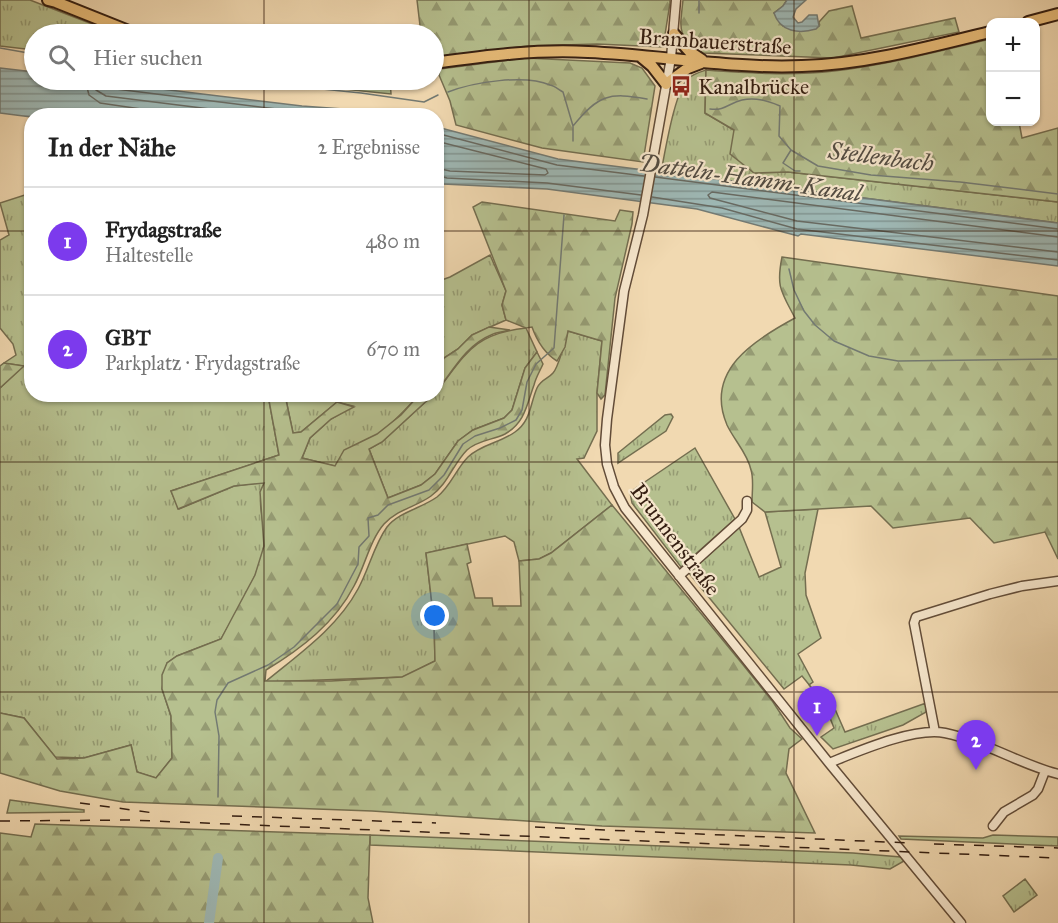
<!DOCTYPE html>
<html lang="de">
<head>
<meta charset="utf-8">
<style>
  :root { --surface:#fff; --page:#f6f6f6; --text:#222; --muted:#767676; --line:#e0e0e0; --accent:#7c3aed }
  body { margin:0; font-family:"IM FELL Great Primer",serif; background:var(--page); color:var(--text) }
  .controls { position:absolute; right:18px; top:18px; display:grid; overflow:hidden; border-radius:12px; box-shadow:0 2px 4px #0004 }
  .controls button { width:54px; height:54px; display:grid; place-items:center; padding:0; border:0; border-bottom:2px solid var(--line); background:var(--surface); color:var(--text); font:30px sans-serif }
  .you { position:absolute; left:435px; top:616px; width:21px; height:21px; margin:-15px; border:4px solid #fff; border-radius:50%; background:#1a73e8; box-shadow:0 0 0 9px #1a73e833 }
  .badge { display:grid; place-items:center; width:39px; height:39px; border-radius:50%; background:var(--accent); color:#fff; font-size:20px; font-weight:700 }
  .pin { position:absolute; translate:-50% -50px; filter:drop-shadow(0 2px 3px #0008) }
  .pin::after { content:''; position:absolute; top:32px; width:21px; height:18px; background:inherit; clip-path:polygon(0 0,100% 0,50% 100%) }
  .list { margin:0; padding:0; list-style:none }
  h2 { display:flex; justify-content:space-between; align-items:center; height:78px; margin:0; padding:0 24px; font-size:26px }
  h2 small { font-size:20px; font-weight:400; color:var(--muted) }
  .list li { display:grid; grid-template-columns:39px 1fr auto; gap:18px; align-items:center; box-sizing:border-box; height:108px; padding:0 24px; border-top:2px solid var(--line) }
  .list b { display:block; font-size:22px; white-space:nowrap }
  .list p { margin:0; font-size:20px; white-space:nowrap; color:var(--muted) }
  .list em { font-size:20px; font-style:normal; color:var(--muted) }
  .icon { flex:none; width:33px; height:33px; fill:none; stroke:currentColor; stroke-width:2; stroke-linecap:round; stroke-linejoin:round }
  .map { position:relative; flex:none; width:1058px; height:923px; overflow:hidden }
  .search { position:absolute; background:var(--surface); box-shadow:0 2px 4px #0004; left:24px; top:24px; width:420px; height:66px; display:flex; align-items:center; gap:15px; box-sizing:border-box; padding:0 21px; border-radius:33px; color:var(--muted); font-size:22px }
  .panel { position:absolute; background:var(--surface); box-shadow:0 2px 4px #0004; left:24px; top:108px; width:420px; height:294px; border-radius:24px }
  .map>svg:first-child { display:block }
  .grass { fill:url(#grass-tufts); stroke:#746e50; stroke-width:1.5 }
  .forest { fill:url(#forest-firs); stroke:#746e50; stroke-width:1.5 }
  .water { fill:url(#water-rules); stroke:#737a73; stroke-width:1.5 }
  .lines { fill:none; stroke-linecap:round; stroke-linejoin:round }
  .shore { stroke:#686a62; stroke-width:1.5 }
  .stream { stroke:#737a73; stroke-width:1.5 }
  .river { stroke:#9eb8b5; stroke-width:10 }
  .minor-casing { stroke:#624c38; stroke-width:11 }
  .major-casing { stroke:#331d10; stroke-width:14 }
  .minor { stroke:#f6e6cc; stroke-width:8 }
  .major { stroke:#e8bc78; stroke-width:10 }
  .rail { stroke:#331d10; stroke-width:1.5; stroke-dasharray:10 10; stroke-linecap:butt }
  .grid { fill:none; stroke:#331d10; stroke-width:1.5; stroke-opacity:0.55 }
  .labels { text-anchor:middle; stroke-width:4.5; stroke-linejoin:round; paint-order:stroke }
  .street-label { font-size:22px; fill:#331d10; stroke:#f6e6cc }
  .poi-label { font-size:22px; fill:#331d10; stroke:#f6e6cc; text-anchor:start }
  .water-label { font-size:24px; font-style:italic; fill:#534c42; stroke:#f6e6cc }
</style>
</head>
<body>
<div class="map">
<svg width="1058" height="923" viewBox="0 0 1058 923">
  <defs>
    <pattern id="grass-tufts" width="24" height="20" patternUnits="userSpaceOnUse" patternTransform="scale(1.5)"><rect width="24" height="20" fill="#b6c08f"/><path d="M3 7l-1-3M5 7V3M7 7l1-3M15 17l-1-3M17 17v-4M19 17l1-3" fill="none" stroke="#959b73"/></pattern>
    <pattern id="forest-firs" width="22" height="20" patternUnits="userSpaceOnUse" patternTransform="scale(1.5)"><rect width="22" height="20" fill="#b6c08f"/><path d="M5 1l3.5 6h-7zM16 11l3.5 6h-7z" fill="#959b73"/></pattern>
    <pattern id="water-rules" width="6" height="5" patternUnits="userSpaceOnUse" patternTransform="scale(1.5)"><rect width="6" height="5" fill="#9eb8b5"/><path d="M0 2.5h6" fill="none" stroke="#819592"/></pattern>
  </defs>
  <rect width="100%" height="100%" fill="#f1d9b1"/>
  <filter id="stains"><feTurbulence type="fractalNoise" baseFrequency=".00333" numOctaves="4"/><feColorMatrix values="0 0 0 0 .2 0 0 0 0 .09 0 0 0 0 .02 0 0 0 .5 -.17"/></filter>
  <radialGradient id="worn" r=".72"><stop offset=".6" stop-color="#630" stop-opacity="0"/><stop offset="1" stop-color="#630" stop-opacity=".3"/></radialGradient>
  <path class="grass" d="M0,0H30L118,34H34V50L0,46Z
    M706,70L705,113L734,130L754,173L788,172L1058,202V223L661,172C665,153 675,88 689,78C693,74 700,72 706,70Z
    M256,80H390L391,94Z
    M31,193L32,394L268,395L279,455L171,491L179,509L234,486L265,482C254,503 267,524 264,546C260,575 235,614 221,639L177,656L167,663L162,689L171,716L172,758L156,778L137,772L131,745L84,758L55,757L24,718L0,713V388L23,366L4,363L16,355L13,344L0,328V240L9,235L0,203Z
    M490,255L506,291L502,305L506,320L472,335L458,349L444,358L437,374L436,282L450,277Z
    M526,328L537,352L525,368L512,410L504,418L473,430L458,441L435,474L421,485L388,498L369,449L382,442L433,395L436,394L437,391C466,354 473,334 526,328Z
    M568,331L602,341L597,393V431L584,458L577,459L612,505L551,553L539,559L519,561L514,542L505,536L426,553L434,622L435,661L403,677L265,682C299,654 337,628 358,589C369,569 374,545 387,527C399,512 422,508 437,497C451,486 456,469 468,457C482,444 500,443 515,432C531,421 530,404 537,388C541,379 548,379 553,373C558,368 566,339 568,331Z
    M285,395H419C406,409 393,424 377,435C355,448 349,442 335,466L302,458L310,438L331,419L353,406L337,402L301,432L293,433Z
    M671,414L673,417L666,431L618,463V453L665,415Z
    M695,448L735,519L681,567L632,503L630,492Z
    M818,509L805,573L806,595L821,638L798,654L813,682L809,685L824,703L831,700L845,732L926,703L928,711L903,725L833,749L821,737L834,728L824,703L802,676L784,689L689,573L739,527L759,577L781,567L765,512Z
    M10,800L84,810V812L7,813Z
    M370,835L853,853L901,857L904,861L890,869L851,865L370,845Z
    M993,835L1058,837V846L901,839L899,836L983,838Z
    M1025,879L1037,895L1014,912L1003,896Z"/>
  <path class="forest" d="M417,0H670V3L663,47L597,44L528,46L434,57V34H421Z
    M683,0H787L783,6L774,13L783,26H819V22L829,11L852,6L861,38L955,18L959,32L833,58L703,53C676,35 680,30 683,0Z
    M990,39V122H1019L1022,138L1058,128V202L788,172L754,173L730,154L734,130L705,113L706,70C748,73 791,76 834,71C887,65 939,51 990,39Z
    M526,58L630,63L642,68L655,86L643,162L542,148L456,125L450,101L439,75L440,69Z
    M482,202L615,221L620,210L633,212L632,224L615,298L605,395L601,399L597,393L602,341L568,331L565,347L557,361C544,353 537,341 532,327L526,328L506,320L502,305L506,291L473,207Z
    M782,257L1058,296V559L1045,532L994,543L970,518L893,528L871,506L765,512L752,502C752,492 754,479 751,470C748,454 734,440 727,425C704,371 754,340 795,318C781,291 776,287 782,257Z
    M489,327L510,330C504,332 496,332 491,335C466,345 452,372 437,391V374L444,358L458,349L472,335Z
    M537,352L543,364C540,371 536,377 534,385C527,404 525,423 505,434C493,440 478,440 467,450C453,464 448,484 431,496C416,507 396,510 384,524C370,540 365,566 354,586C335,623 301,649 266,670L265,681H331L402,677L435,661L434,622L426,553L467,544L471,562L467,564L475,598H492L493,606H521L519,561L539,559L551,553L612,505L740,661L773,702L790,728L802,739L789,749L786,773L815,833L602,826L372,811L123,802L60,791L0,773V713L24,718L57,759L84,758L131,745L137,772L156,778L172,758L171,716L162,689V675L167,663L177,656L221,639L231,620L255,575L264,546L260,492L264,483L234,486L178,509L171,491L279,455L268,395H285L293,433L301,432L337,402L354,407L331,419L310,438L302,458L335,466L344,450L377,434L401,415L419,395H433L382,442L369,449L388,498L421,485L435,474L458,441L473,430L504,418L512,410L525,368Z
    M4,363L24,366L0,388V366Z
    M35,824L370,835L368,898L373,923H0V833L31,837Z"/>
  <path class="water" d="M787,0H806L796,9L793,17L798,23L802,22L809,15H817L819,26L816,29C799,34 780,32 774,13L783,6Z
    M0,68L34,72V80H87L302,106L371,111L389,115L32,116L31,117L0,113Z
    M437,127L558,159L1058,223V266L801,234L798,236L697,209L547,189L443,184L437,181Z"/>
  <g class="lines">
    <path class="shore" d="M85,80L89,95L100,103L189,116
      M94,80L96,90L106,96L267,116
      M101,80L103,85L108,88L301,112L349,116
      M436,133L557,165L644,176
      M436,141L546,169L548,173L545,175L450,171L436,168
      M436,175L447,178L547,183L641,195
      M655,177L1058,229
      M652,197L722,208L797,229L1058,260
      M1058,237L712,192L708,195L710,198L797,221L1058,252"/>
    <path class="stream" d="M699,13V0
      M0,48L34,54
      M234,80L361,93L424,102L438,95
      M448,92C474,82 525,74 550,85C555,86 559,90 563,92L573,126V141
      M710,109C725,111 729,103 742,100C756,97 768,101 780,106L779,136L791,150L818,166L871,175L960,182L1058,194
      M573,126C598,95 609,92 647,99
      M791,150L783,163L795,171H800
      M789,269L794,290L804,311L815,325L834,341L869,356L898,361L1058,359
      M218,797L219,736L215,712L217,700L228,683L268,665L294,647L337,604L358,564L359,547L369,536L368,518L378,515L388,505L429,490L444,475L463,444L475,436L500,428L516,420L522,410L527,382L536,364L554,348L564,215"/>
    <path class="river" d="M209,923L218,858"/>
    <g class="minor-casing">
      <path id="minor" d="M676,0L671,58L643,215L624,291L607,419L605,445L607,464L614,487L625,508L829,763L961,923
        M679,576L742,519L747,510V501
        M935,732L914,623L916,617L990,594L1022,586L1058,581
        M829,763C859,751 914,727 945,733C984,741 1019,764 1058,774
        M993,826L1004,812L1033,795L1038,789L1045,771"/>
    </g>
    <g class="major-casing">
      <path id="major" d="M48,0L56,2L136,34
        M1028,22L1058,14
        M674,34L690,52L702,60
        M640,56L652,66L666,84L688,68L701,63
        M434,63C485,56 536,49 588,52C660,55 731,69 802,66C866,64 929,47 990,32"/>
    </g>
    <use href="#minor" class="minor"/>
    <use href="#major" class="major"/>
    <path class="rail" d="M80,803L154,813
      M232,816L436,823
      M0,821L130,820L1058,858
      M535,827L910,843
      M934,844L1058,848"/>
  </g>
  <path class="grid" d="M264,0V34M529,0V923M794,0V923M264,80V116M0,231H32M436,231H1058M264,394V923M0,462H1058M0,692H1058"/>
  <defs>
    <g id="bus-bare" transform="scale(1.62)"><path d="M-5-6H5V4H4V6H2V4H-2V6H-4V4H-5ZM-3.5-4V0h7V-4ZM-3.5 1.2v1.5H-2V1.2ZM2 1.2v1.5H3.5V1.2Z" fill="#8f2418" stroke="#f6e6cc" stroke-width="2.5" paint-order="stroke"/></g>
  </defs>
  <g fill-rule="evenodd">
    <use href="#bus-bare" x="681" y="86"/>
  </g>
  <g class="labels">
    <g class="street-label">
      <text transform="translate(715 41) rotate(4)" y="8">Brambauerstraße</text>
      <text transform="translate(676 539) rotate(53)" y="8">Brunnenstraße</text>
    </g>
    <g class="poi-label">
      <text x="698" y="94">Kanalbrücke</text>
    </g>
    <g class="water-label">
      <text transform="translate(881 157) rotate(7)" y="8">Stellenbach</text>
      <text transform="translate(750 178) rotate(8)" y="8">Datteln-Hamm-Kanal</text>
    </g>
  </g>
  <rect width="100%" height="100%" filter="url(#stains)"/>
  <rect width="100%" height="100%" fill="url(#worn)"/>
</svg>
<div class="controls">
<button>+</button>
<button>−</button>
</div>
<div class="you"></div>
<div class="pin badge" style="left:817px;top:736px">1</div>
<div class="pin badge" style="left:976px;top:770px">2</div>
<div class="search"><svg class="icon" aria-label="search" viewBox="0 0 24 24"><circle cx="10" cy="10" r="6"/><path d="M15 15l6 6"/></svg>Hier suchen</div>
<section class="panel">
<h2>In der Nähe<small>2 Ergebnisse</small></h2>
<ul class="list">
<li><span class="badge">1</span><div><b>Frydagstraße</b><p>Haltestelle</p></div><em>480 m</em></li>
<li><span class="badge">2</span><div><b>GBT</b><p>Parkplatz · Frydagstraße</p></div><em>670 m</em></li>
</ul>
</section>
</div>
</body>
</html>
